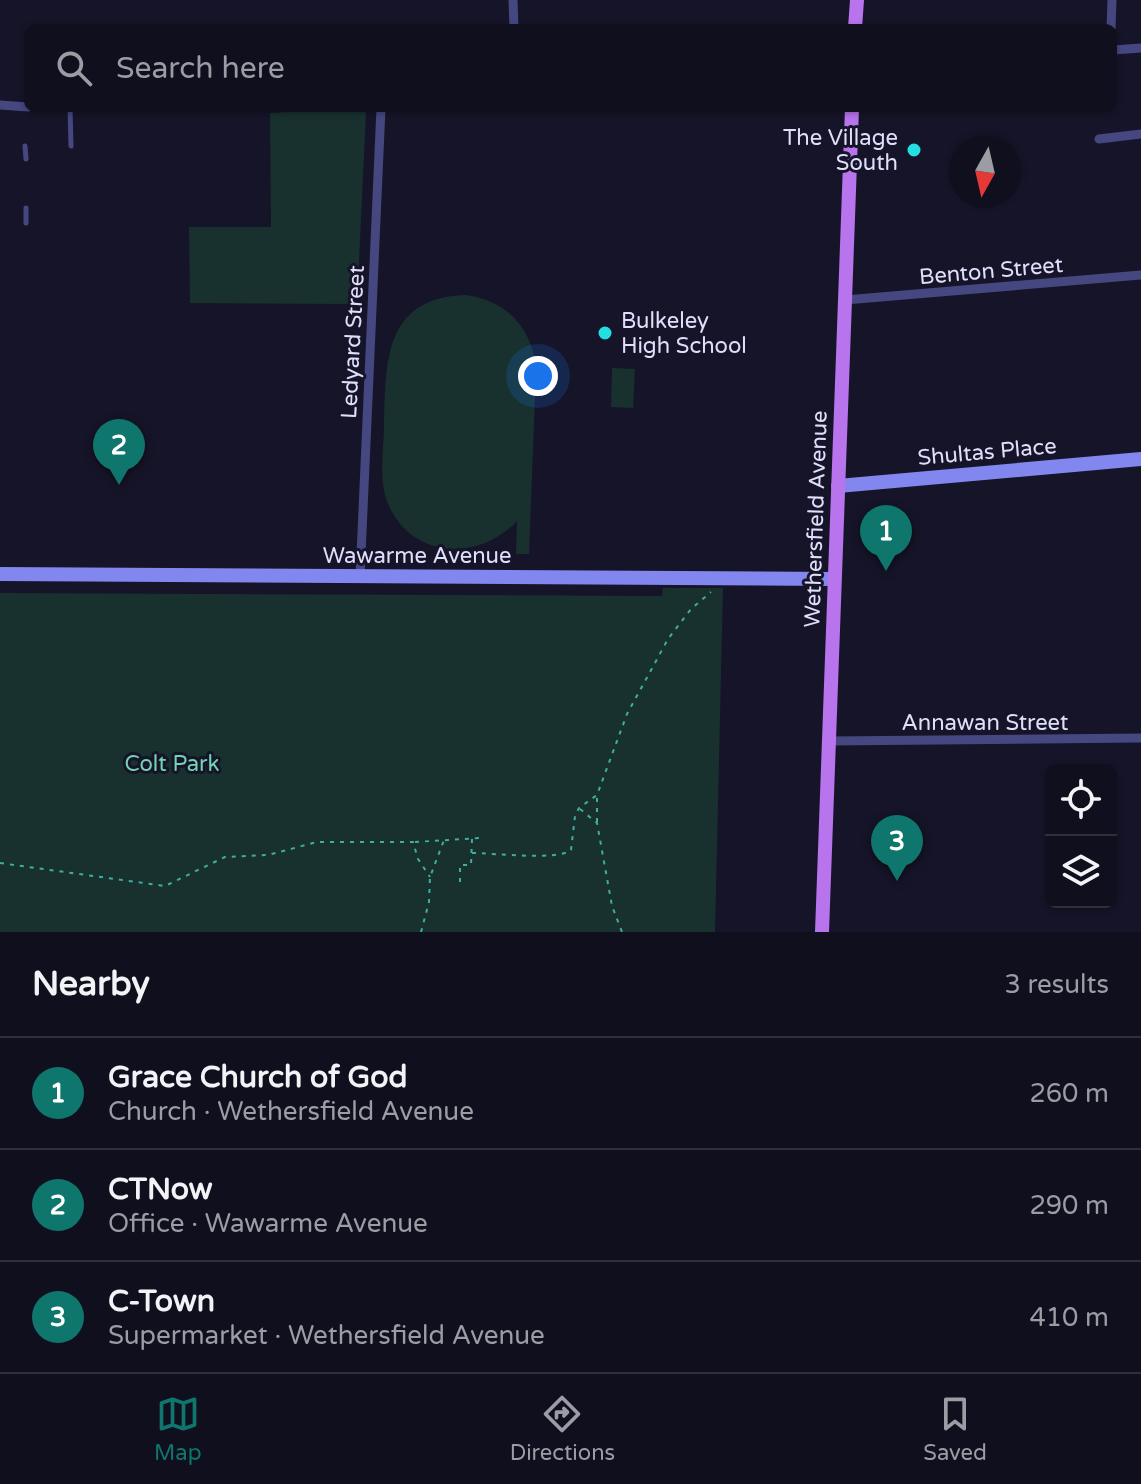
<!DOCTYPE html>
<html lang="en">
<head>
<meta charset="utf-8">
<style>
  :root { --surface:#100f1e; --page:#1e1d2b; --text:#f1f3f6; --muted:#9c9ca4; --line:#302f3c; --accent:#0f766e }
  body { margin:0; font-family:"Varela Round",sans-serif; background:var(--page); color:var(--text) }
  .controls { position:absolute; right:24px; bottom:24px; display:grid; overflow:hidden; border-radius:12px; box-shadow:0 2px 6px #0004 }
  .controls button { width:72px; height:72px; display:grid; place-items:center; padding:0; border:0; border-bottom:2px solid var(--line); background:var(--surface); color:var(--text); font:40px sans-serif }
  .compass { position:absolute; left:949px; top:136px; width:72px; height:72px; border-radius:50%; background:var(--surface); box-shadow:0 2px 6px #0004; rotate:188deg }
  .you { position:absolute; left:538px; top:376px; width:28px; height:28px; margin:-20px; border:6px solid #fff; border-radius:50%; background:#1a73e8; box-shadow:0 0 0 12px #1a73e833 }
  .badge { display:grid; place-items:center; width:52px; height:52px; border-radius:50%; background:var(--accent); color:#fff; font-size:26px; font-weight:700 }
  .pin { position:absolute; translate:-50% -66px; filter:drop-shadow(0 2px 4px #0008) }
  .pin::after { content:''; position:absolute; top:42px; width:28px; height:24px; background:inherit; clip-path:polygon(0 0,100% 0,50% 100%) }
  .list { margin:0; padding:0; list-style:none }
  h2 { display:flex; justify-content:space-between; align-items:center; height:104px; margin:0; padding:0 32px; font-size:34px }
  h2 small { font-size:26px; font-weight:400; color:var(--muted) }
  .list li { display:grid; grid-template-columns:52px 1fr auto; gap:24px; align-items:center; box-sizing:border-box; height:112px; padding:0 32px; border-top:2px solid var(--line) }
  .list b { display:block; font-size:30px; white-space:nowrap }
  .list p { margin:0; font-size:26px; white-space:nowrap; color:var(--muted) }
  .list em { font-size:26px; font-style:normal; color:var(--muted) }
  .icon { flex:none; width:44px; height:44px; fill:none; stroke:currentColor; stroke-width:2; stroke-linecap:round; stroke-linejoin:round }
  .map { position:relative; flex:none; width:1141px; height:932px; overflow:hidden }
  .search { position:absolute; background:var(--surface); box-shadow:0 2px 6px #0004; left:24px; right:24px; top:24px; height:88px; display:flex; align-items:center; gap:20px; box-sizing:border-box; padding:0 28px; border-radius:12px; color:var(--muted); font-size:30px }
  .sheet { height:440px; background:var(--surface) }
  nav { display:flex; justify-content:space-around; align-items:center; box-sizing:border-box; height:112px; border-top:2px solid var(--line); background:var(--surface); font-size:22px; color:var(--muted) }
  nav a { display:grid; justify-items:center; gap:4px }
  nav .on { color:var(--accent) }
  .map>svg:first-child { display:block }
  .green { fill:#18312f }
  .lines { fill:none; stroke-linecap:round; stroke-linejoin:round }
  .path { stroke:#40ae9f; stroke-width:2; stroke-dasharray:4 6; stroke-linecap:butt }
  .lane { stroke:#454781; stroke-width:5 }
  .street { stroke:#454781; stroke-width:9 }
  .secondary { stroke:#8287ef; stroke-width:14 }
  .primary { stroke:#b774ed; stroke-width:14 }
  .poi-dot { fill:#23dee3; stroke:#161428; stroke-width:3 }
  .labels { text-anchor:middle; stroke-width:6; stroke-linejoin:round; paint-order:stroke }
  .poi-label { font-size:22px; fill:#e0dffb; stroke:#161428; text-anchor:end }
  .street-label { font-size:22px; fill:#e0dffb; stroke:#161428 }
  .park-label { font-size:22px; fill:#73d3b4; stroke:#161428 }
</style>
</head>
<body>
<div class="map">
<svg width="1141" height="932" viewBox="0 0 1141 932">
  <rect width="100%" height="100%" fill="#161428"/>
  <path class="green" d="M362,108L366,113L357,304L190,303L189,227H271L270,113Z
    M465,295C507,300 533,329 536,370L529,554H516L517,521C481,560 415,560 390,508C378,484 383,456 384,430C386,367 381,298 465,295Z
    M612,368L635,369L633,408L611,407Z
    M663,588H723L715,932H0V593L662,596Z"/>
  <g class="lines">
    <path class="path" d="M580,809L597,823L612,906L622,932
      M597,822V796
      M415,842L479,838
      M472,853C493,853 558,861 571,850L575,816L579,808L597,795L627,714L668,639L691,609L711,592
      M0,863L165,886L225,857L268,855L317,842H413L418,859L430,877
      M460,882V865H471L472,839
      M421,932L429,902L430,877L444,840"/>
    <path class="lane" d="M70,108L71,146
      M25,146L26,159
      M26,208V223"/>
    <path class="street" d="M513,0L514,28
      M1111,28L1112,0
      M1113,50L1141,48
      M0,105L28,107
      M1099,139L1141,134
      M845,300L1141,275
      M360,577L381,108
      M829,741L1141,738"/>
    <path class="secondary" d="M838,486L1141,459
      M0,574L834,579"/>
    <path class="primary" d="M855,28L857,0
      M822,932L852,108"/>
  </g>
  <g class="poi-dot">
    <circle cx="914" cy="150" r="8"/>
    <circle cx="605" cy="333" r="8"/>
  </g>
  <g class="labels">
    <g class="poi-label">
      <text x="898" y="145">The Village<tspan x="898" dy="25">South</tspan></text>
      <text x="621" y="328" text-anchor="start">Bulkeley<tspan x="621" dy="25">High School</tspan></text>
    </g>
    <g class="street-label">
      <text transform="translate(991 270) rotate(-5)" y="8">Benton Street</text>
      <text transform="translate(352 342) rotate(-87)" y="8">Ledyard Street</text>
      <text transform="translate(987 451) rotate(-5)" y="8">Shultas Place</text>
      <text transform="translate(815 519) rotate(-88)" y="8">Wethersfield Avenue</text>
      <text x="417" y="563">Wawarme Avenue</text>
      <text x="985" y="730">Annawan Street</text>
    </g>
    <g class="park-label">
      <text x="172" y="771">Colt Park</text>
    </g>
  </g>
</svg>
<div class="controls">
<button><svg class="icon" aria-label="locate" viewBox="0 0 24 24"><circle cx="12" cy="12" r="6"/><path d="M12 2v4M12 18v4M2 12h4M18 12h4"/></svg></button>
<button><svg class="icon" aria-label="layers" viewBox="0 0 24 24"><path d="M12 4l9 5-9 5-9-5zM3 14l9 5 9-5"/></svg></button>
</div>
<svg class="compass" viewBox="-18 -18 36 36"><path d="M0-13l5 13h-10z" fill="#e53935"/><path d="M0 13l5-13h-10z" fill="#9c9ca4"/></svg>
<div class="you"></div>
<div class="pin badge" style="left:886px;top:571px">1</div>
<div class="pin badge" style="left:119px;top:485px">2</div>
<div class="pin badge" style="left:897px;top:881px">3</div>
<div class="search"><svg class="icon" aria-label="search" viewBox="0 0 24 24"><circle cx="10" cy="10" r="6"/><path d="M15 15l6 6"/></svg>Search here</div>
</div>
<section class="sheet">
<h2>Nearby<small>3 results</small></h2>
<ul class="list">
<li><span class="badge">1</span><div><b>Grace Church of God</b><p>Church · Wethersfield Avenue</p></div><em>260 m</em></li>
<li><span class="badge">2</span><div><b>CTNow</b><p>Office · Wawarme Avenue</p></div><em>290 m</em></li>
<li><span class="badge">3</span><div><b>C-Town</b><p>Supermarket · Wethersfield Avenue</p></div><em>410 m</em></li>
</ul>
</section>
<nav>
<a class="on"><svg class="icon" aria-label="map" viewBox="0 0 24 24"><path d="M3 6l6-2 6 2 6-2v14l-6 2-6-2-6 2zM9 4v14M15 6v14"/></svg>Map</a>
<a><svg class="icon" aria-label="directions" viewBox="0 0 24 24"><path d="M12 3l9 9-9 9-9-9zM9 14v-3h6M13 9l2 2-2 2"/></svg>Directions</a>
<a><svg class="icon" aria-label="saved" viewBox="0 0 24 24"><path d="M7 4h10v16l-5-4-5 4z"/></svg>Saved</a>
</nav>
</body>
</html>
